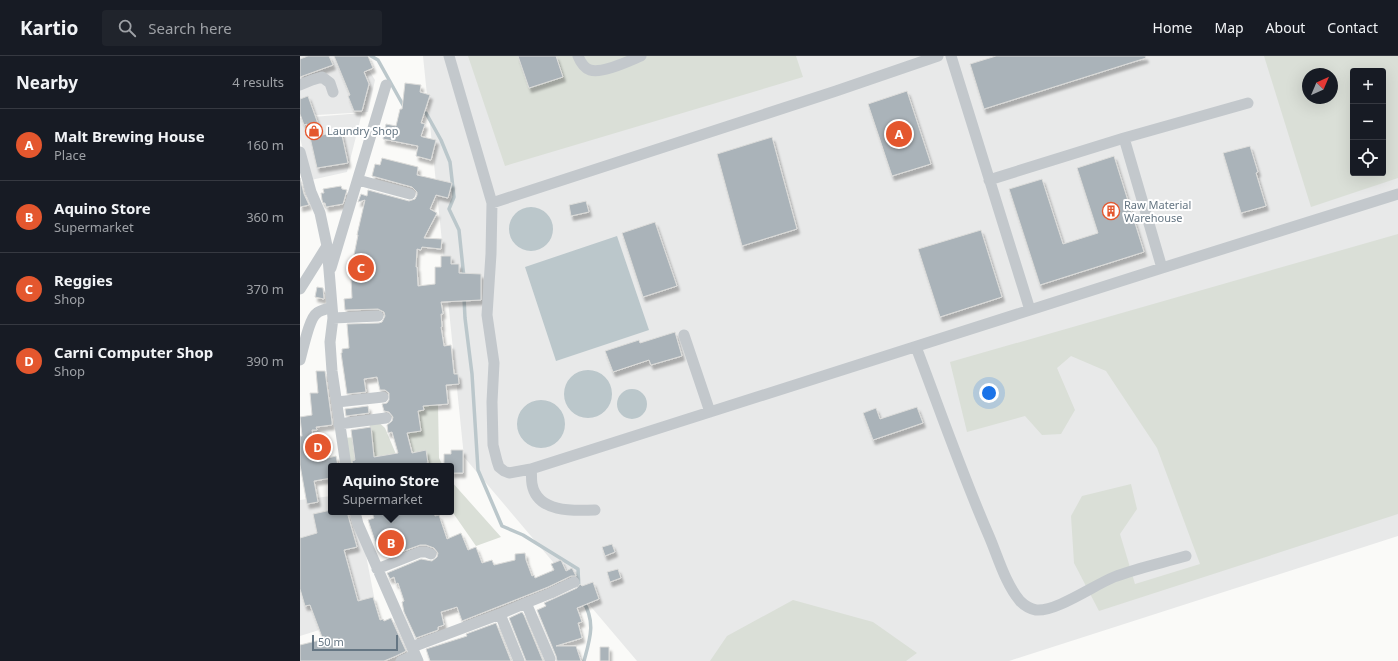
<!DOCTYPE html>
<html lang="en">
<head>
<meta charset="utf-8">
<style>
  :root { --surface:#171b24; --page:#20242c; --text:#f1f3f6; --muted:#9ea1a6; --line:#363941; --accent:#e4572e }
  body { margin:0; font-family:"Noto Sans",sans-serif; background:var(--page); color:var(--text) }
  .controls { position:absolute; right:12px; top:12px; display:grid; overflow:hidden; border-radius:4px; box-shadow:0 4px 16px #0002 }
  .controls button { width:36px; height:36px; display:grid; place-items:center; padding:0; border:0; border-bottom:1px solid var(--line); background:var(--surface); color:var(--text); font:20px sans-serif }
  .compass { position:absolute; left:1002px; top:12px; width:36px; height:36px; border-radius:50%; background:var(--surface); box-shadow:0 4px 16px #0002; rotate:44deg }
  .scale { position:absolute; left:12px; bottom:10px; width:86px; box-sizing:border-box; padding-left:4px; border:2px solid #657683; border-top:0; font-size:11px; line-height:14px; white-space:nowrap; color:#657683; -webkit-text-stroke:3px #fff; paint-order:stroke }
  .you { position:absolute; left:689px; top:337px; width:14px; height:14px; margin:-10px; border:3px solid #fff; border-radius:50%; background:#1a73e8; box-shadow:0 0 0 6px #1a73e833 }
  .badge { display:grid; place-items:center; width:26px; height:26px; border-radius:50%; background:var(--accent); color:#fff; font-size:13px; font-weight:700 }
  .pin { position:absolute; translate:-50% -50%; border:2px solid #fff; box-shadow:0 1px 4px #0006 }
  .popup { position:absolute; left:28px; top:407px; width:126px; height:52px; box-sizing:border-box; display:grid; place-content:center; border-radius:4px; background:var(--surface); filter:drop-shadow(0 1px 3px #0005); font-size:13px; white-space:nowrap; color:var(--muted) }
  .popup b { font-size:15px; color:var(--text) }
  .popup::after { content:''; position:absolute; left:50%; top:100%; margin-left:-8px; border:8px solid transparent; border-top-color:var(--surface) }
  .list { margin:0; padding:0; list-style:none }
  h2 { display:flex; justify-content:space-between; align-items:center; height:52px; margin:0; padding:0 16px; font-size:17px }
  h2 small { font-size:13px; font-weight:400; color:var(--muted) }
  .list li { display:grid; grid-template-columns:26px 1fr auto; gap:12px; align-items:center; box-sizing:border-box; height:72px; padding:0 16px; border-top:1px solid var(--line) }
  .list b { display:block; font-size:15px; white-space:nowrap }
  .list p { margin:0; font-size:13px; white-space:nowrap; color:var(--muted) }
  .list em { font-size:13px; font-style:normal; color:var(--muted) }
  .icon { flex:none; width:22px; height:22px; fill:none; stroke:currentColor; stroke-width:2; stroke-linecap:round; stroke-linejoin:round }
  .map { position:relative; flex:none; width:1098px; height:605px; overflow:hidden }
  header { display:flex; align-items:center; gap:24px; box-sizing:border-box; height:56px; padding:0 20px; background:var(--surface); border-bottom:1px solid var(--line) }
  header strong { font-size:19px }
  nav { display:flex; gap:22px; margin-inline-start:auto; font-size:14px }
  .search { width:280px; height:36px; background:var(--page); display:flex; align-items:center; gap:10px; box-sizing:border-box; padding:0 14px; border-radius:4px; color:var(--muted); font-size:15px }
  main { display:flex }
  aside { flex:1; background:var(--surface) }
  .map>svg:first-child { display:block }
  .built { fill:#e8e9e9; fill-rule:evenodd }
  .green { fill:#dadfd7; fill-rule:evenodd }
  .water { fill:#bbc7cb }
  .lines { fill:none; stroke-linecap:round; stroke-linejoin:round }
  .stream { stroke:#bbc7cb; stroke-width:3.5 }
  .building { fill:#aab3b9; stroke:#dcdcda; filter:url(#shadow) }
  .minor { stroke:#c3c8cc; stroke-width:11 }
  .labels { text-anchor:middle; stroke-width:4; stroke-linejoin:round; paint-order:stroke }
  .poi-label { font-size:11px; fill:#657683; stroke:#fff; text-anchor:start }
</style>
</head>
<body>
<header>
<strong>Kartio</strong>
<div class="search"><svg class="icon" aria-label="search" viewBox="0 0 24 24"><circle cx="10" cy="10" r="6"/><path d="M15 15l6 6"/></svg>Search here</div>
<nav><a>Home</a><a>Map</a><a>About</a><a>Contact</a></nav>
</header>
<main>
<aside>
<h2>Nearby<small>4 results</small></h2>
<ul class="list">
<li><span class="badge">A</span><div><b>Malt Brewing House</b><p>Place</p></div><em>160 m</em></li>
<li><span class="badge">B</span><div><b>Aquino Store</b><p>Supermarket</p></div><em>360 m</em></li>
<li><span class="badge">C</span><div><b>Reggies</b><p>Shop</p></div><em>370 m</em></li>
<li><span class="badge">D</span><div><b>Carni Computer Shop</b><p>Shop</p></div><em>390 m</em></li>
</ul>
</aside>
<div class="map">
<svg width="1098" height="605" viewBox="0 0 1098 605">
  <defs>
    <filter id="shadow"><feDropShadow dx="2.5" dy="4.5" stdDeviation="1" flood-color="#0004"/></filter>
  </defs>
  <rect width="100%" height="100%" fill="#fafaf8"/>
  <path class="built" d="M0,0H60L75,24L68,56L0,60Z
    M123,0H1098V480L709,605H337L164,401ZM1053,15H1083V117H1053ZM1008,18H1032V42H1008Z
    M62,57L47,116L11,124L0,82V62Z
    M31,440V456H51L64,489L77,556L0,580V444Z"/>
  <path class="green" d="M168,0H496L503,21L205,110Z
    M964,0H1098V122L1011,151ZM1053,15H1083V117H1053ZM1008,18H1032V42H1008Z
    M1098,178V458L799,555L774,507L771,460L782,440L831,428L837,453L820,478L835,528L900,508L857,392L806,315L771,300L757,312L775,354L761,378L742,379L725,360L667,376L650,306Z
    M99,349H138L139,402L143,410H46L43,382L71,380L69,365L76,364L85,372L98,403L114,399Z
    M151,425L201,481L176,490L151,454Z
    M493,544L573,566L617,597L606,605H410L427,580Z"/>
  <path class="water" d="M209 173a22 22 0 1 1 44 0a22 22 0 1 1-44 0Z
    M317,180L349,274L256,305L225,211Z
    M264 338a24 24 0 1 1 48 0a24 24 0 1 1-48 0Z
    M317 348a15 15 0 1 1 30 0a15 15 0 1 1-30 0Z
    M217 368a24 24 0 1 1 48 0a24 24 0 1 1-48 0Z"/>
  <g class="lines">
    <path class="stream" d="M71,0L78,4L103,49L105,50
      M121,55L126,57L141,84L150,106L154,141L149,153L159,174L164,222
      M164,242L165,262L172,318L178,414L202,470L223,479L278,513L279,534
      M283,545C296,566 290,583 284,605"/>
  </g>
  <path class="building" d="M8,0H29L33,9L0,21V3Z
    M34,0H68L73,12L64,16L69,28L62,55H54L48,40L50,39Z
    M218,0H256L263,21L229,32Z
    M696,0H845L846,2L684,53L670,8Z
    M105,27L121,29L120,36L130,39L121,67L125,68L121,80L123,81L136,84L131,104L116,100L118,90L83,83L86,68L96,70L100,53H102Z
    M607,35L631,108L592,120L568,48Z
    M8,40L22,79L41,75L48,107L17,112L7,68L4,69L0,58V43Z
    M472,81L497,173L442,190L417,98Z
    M950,90L958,116L956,117L966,150L941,157L923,97Z
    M814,100L844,196L740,229L709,133L742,123L763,188L798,177L777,112Z
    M82,102L118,111L117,119L152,127L148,142L136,139L130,153L137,157L124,182L142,183L141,193L122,191L121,194L117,193L116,211H117L118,230L135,228V211H141V200H151V208H159V217L181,218V244L141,246L143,258H141L142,271H141L144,290L151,289L154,318H158L159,328L146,329L148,348L123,350L124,354L118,355L121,375L107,377L112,397L126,394L128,407L113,410H53L52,405L55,404L51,374L71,371L74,401L98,397L92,376L88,377L87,369L92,365L93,361L89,356L84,355L82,348L87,347L89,344V337L85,334H80L77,321L64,323L66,336L47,338L41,297H42V293L49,292L47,268L79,267L82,266L85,260L84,256L78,253L45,254L44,243L52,242L51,222L53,204L58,179H57L65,144L58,146L61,138L67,140L68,134L109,145L115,143L117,139V136L112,131L72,120L75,108L80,109Z
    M0,122L4,138L9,149L0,151Z
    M41,130L42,133L47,134L43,148L26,151L25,147H23L22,144L21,137H24L23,133Z
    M286,145L289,156L271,160L269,149Z
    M355,166L377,230L343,241L322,177Z
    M681,174L702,241L640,261L618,193Z
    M17,231L23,232L24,243L15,241Z
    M375,276L382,300L351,309L349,304L313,316L305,295L339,284L340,287Z
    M16,315H25L32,366V369L16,371L17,374H12L15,394L26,392L28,402L36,400L38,410H31V422L14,425L18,446L7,448L0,409V380H2L0,361L12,359L10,337H18Z
    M68,350L69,357L46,360L45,353Z
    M617,351L623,367L573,384L563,357L576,352L580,363Z
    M151,394H163V417H151V410H144V398H151Z
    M31,454V456H47L57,491L44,494L58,545L73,541L80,564L83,563L84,565L91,562L106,595L96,600L84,605H0V589L20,584L19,582L22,581L10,549L5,550L0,533V482L17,477L13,458Z
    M72,456H134L135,460L139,459L147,483L161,477L168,494L176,491L182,507L192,504L194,509L215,504V498L225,497L226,504L232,520L234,519L235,522L254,514L251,508L261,504L266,515L272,512L276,520H271L248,531L162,565L157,551L141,556L144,569L138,571V574L116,582L104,556L102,546L104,545L98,527L96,528L94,521L90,523L87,517L121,503L132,505L137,501L138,497L134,492L126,489H120L90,500L85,489L77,491L68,464L74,462Z
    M312,488L315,496L305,500L302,491Z
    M318,513L321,522L310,526L307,516Z
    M293,526L299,543L277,552L282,566L278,567L282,582L256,590H276L281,605H257L256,600L237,554L246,550L244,547L277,532L280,528L282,530Z
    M222,556L224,559L243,605H226L209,562Z
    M196,567L211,605H130L126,593L167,580L166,578Z
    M300,591H309V605H300Z"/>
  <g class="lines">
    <path class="minor" d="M149,0L192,147L191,198L187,259L194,307L192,346L193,389L197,405L199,411L204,415L209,417L231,413L862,212L1098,138
      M278,0C280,5 284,12 290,14C302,18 329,5 341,0
      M651,0L730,254
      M0,29L12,24L22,21L30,27L33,36
      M824,82L862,212
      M0,96L11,136L20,157L27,190L33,262L30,286L32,315L46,410
      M58,124L110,138
      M689,124L824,82L948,47
      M192,147L536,35L638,0
      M31,212L86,29
      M0,233L27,190
      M33,262L78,260
      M384,279L410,356
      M616,291C640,354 662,418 689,480C698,501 705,527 720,545C724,549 731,553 736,554C756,556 794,529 814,521C837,512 862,507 886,500
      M0,304C3,294 9,262 17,257C21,254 27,253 32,251
      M37,346L83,341
      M39,368L86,362
      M231,413C232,418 231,423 232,428C237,457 274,455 295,454
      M55,456L58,468L118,605
      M77,513L120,496H126L131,498
      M200,558L219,605
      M112,591L200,558L226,547
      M250,603L226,547L251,537L274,526
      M101,605L115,599"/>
  </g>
  <defs>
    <g id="shop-ring" transform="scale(0.9)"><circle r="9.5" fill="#fff" stroke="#e4572e" stroke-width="1.5"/><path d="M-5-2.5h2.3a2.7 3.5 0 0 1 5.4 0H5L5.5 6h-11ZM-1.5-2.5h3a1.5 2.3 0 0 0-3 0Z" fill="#e4572e"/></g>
    <g id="building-ring" transform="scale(0.9)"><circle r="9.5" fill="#fff" stroke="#e4572e" stroke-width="1.5"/><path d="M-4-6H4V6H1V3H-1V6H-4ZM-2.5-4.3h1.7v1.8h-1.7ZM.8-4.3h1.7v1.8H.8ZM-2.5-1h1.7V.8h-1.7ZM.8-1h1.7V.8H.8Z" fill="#e4572e"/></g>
  </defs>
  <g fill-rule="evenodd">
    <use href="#shop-ring" x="14" y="75"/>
    <use href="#building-ring" x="811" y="155"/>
  </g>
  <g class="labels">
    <g class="poi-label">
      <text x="27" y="79">Laundry Shop</text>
      <text x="824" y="153">Raw Material<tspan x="824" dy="13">Warehouse</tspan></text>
    </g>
  </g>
</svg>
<div class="controls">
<button>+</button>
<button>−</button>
<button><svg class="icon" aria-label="locate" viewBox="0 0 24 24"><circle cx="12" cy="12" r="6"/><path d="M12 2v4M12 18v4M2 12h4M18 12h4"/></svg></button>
</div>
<svg class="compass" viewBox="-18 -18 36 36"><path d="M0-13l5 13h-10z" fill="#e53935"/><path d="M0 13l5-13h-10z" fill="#9ea1a6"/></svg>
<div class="scale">50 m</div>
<div class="you"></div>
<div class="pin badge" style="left:599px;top:78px">A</div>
<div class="pin badge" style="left:91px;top:487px">B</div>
<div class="popup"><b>Aquino Store</b>Supermarket</div>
<div class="pin badge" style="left:61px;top:212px">C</div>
<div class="pin badge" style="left:18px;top:391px">D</div>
</div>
</main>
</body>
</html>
